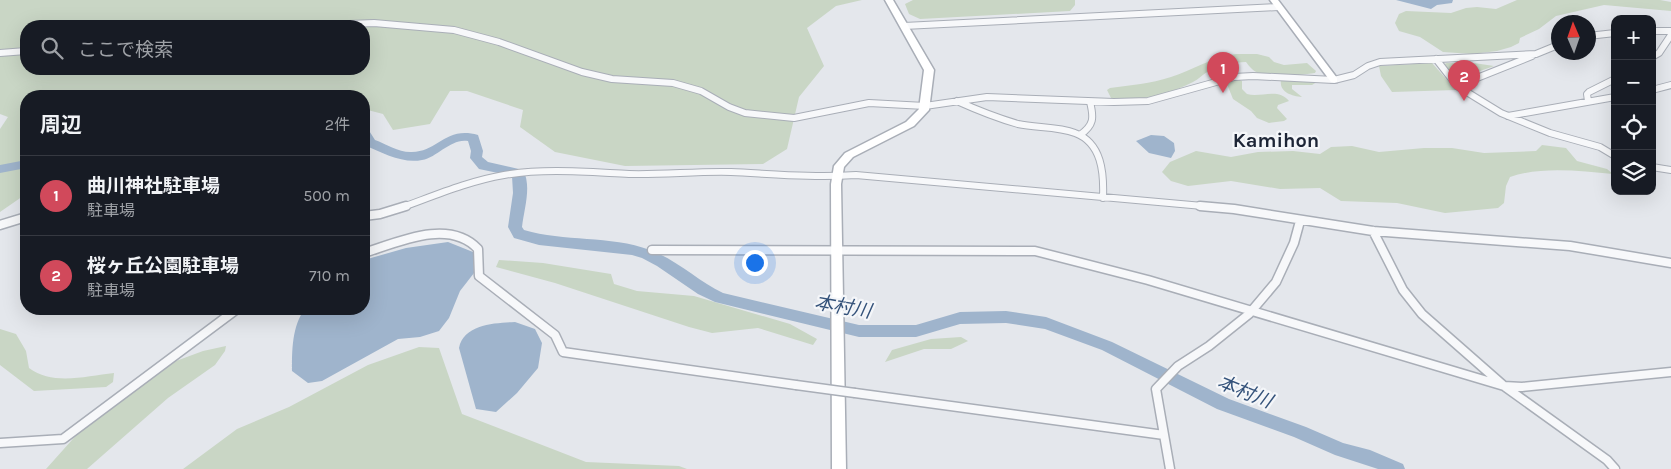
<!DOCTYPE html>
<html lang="ja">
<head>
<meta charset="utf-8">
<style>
  :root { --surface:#171b24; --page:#242831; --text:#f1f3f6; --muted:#9ea1a6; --line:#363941; --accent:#d1495b }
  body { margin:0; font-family:Karla,"Noto Sans JP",sans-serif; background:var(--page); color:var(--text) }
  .controls { position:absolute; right:15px; top:15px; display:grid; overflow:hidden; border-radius:10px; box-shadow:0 5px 20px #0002 }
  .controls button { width:45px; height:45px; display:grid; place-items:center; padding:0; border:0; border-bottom:1px solid var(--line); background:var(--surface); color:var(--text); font:25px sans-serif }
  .compass { position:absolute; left:1551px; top:15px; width:45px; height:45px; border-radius:50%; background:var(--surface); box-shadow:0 5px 20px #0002; rotate:358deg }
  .you { position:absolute; left:754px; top:262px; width:18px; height:18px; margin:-12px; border:4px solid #fff; border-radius:50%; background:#1a73e8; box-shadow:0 0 0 8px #1a73e833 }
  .badge { display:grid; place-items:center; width:32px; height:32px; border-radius:50%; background:var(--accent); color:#fff; font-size:16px; font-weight:700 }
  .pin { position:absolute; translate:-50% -41px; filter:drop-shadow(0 1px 2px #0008) }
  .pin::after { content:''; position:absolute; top:26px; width:18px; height:15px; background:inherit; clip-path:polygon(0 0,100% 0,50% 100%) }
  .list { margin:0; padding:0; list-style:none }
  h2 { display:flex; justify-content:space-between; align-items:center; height:65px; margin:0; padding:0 20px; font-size:21px }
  h2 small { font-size:16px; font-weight:400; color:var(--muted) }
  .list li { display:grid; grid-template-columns:32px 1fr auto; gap:15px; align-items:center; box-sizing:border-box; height:80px; padding:0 20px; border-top:1px solid var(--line) }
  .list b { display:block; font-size:19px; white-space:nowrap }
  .list p { margin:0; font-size:16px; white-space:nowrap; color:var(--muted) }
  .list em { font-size:16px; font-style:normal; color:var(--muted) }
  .icon { flex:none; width:28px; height:28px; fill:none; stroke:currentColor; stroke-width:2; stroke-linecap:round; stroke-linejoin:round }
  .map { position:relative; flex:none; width:1671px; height:469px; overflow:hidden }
  .search { position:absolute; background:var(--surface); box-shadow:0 5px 20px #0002; left:20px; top:20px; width:350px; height:55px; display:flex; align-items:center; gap:12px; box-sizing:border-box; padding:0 18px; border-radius:20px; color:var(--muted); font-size:19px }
  .panel { position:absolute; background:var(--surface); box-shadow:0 5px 20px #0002; left:20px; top:90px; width:350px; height:225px; border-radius:20px }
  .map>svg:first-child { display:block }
  .green { fill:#c9d6c5; fill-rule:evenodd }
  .water { fill:#9fb4cc }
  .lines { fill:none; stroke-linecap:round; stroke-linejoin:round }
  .river { fill:#9fb4cc; fill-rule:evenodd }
  .street-far1-casing { stroke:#a9aeb7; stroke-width:8 }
  .street-casing { stroke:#a9aeb7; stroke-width:11 }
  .secondary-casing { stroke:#a9aeb7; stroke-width:3 }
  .street-far1 { stroke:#f7f8fa; stroke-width:6 }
  .street { stroke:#f7f8fa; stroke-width:8 }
  .secondary { fill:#fff; fill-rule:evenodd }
  .street-bridge-casing { stroke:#a9aeb7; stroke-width:11; stroke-linecap:butt }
  .street-bridge { stroke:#f7f8fa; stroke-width:8 }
  .labels { text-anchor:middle; stroke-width:4.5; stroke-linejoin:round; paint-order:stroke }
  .water-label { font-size:19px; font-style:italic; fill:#34527a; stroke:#f4f6f9 }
  .quarter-label { font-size:20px; font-weight:bold; fill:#1d2536; stroke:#f4f6f9 }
</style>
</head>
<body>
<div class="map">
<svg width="1671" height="469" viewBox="0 0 1671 469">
  <rect width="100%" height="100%" fill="#e4e7ec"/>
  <path class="green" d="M0,0H862L836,6L807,28L824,66L799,97L787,149L763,164L625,166L555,152L520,127L523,110L467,91H450L430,124L393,130L383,114L364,109V96H26V194L0,212V129L8,117L0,114ZM26,26H364V69H26Z
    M913,0H1075V5L1070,11L920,19L909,14L905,4Z
    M1517,0H1660L1671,2V11L1604,5L1556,16L1539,29L1520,38L1519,43L1511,47L1497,51L1472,54L1443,52L1420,37L1399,31L1395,23L1399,14L1406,11L1451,13L1466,8L1477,7L1496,9Z
    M1236,54H1257L1269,57L1274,62L1284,65L1307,63L1316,71L1315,73C1300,75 1271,79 1258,73C1253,71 1249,66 1246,62C1235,62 1218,66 1209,71C1203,74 1199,79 1193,82C1170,94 1137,103 1111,98L1107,90L1110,88C1131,85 1150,84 1171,77C1192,70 1213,57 1236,54Z
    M1432,63L1456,90L1392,92L1381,76L1379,66Z
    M1447,63H1474L1494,66L1458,79L1444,64Z
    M1237,79L1242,81V89L1247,94C1261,98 1278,87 1289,101L1278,105L1277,108L1287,119L1284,121L1269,123L1257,118L1251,111L1233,99L1227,84L1230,80Z
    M1281,80L1317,82L1312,85H1292V89L1302,97C1291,96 1279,92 1281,80Z
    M1542,145L1566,148L1577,161L1607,169L1613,174C1580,171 1542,166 1510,177L1506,186L1504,203L1498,208L1445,213L1397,203L1341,201L1320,188L1280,189L1231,181L1188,186L1171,181L1162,172L1170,162L1196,151L1231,157L1258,152L1293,151L1320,154L1331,147L1352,146L1379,152L1424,148H1452L1484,153L1536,151Z
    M499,260L543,263L611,274L614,284L637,291L694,296L790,324L817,339L813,345L758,328L712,333L689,327L555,283L496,267Z
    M0,329L16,334L26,351L29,368C53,386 86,376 114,373L113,382L106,387L34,391L0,365Z
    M961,337L968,341L951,349H924L885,362L892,350L931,339Z
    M226,346L225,351L215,365L168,398L87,469H46L80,431L176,361L203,351Z
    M419,347L439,348L462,414L586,462L679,466L687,469H183L237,429L289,407L368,365Z"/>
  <path class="water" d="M1396,0H1453L1452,3L1437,5L1431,9Z
    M1151,135L1164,136L1174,143L1175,151L1171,158L1149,153L1136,141Z
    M448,242L473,252L474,273L460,291L449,318L439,331L420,337L398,339L322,381L308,383L292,371C292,351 292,325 305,309H364V260L406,248Z
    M515,322L535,329L542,343L538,368L517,393L496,412L476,409L459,348C464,324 495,323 515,322Z"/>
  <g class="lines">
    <path class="river" d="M364,128L368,129L375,140C386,144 400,153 412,152C438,152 445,126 478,135L483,151L482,157L488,162L523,170C532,186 524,209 522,227L524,230C564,242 610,235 650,250C677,260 698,281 723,293L859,325H916L960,312L1006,311L1046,317L1112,342L1229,399L1306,427L1343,443L1370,450L1403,464L1405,469H1378L1335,455L1294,437L1217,409L1102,350L1045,329L1006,323L960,324L916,337H859L715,302L698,294L657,266L642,258L632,255L539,245L514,238L508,227L513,193L512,176L479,169L470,158L471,151L468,141C451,138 438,157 422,160C403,164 383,153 366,146L364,143Z
      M26,160V168L0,173V165Z"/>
    <g class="street-far1-casing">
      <path id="street-far1" d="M299,26L374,23L454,30L499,42L582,72L612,79L673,83L701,91L729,107L745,113L794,118L869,103L925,106L987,97L1114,102L1148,101L1234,77L1253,76L1334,80L1354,75L1368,66L1380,62L1536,54L1558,45
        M904,26L1278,7
        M1652,31H1671
        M1588,36L1615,33
        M0,53L26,51
        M1652,57L1659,53L1671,35
        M1436,59L1457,86L1501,113L1550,133L1600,147L1615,156
        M1457,86L1532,56
        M1652,90L1671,85
        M957,101C977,110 997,118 1018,124C1036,128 1058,126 1075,133C1102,143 1104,173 1103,198
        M1588,101L1587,94L1589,92L1615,79
        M1508,116L1615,97
        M1080,135C1094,125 1094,118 1090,102
        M1652,167L1671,170
        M403,207C436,195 469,181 504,175C545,168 587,172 629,174C663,175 697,171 731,172C773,174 814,178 856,175L1214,207"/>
    </g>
    <g class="street-casing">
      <path id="street" d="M1200,206L1234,209L1373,231L1570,246L1671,263
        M364,216L380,214L406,206
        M0,225L26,217
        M1373,231L1403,290L1422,314L1504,386L1607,460L1615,469
        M652,250L1035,251L1148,280L1504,386L1522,387L1671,372
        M364,253C398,242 449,218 478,249L479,276L555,335L563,352L796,385
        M855,393L1164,435
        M0,443L63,439L237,309
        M1170,469L1156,389L1178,366L1209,346L1249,314L1276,282L1294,243L1300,221"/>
    </g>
    <g class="secondary-casing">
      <path id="secondary" d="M885,0H893L934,70L929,110L914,126L853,157L844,167L841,184L846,469H832L831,184L834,166L845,153L906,122L919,109L924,70Z
        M1270,0H1278L1337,78V82H1331Z"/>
    </g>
    <use href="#street-far1" class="street-far1"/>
    <use href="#street" class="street"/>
    <use href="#secondary" class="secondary"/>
    <g class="street-bridge-casing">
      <path id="street-bridge" d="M796,385L855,393"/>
    </g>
    <use href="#street-bridge" class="street-bridge"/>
  </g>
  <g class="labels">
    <g class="water-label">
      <text transform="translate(843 306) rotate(10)" y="7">本村川</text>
      <text transform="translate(1245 391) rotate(22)" y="7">本村川</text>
    </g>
    <g class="quarter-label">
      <text x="1276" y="147">Kamihon</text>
    </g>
  </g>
</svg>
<div class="controls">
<button>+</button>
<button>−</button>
<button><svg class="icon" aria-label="locate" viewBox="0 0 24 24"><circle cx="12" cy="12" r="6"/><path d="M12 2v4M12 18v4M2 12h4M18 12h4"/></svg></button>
<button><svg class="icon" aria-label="layers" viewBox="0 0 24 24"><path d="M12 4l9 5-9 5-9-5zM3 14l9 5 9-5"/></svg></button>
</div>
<svg class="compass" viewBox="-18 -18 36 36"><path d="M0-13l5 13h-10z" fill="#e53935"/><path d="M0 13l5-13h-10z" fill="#9ea1a6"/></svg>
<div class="you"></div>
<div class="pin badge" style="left:1223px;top:93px">1</div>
<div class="pin badge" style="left:1464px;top:101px">2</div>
<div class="search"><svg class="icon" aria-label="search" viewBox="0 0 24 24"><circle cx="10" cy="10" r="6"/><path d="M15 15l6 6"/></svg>ここで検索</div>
<section class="panel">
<h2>周辺<small>2件</small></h2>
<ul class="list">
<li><span class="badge">1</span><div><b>曲川神社駐車場</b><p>駐車場</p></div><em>500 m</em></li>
<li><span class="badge">2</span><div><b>桜ヶ丘公園駐車場</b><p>駐車場</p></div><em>710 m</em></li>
</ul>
</section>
</div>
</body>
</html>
